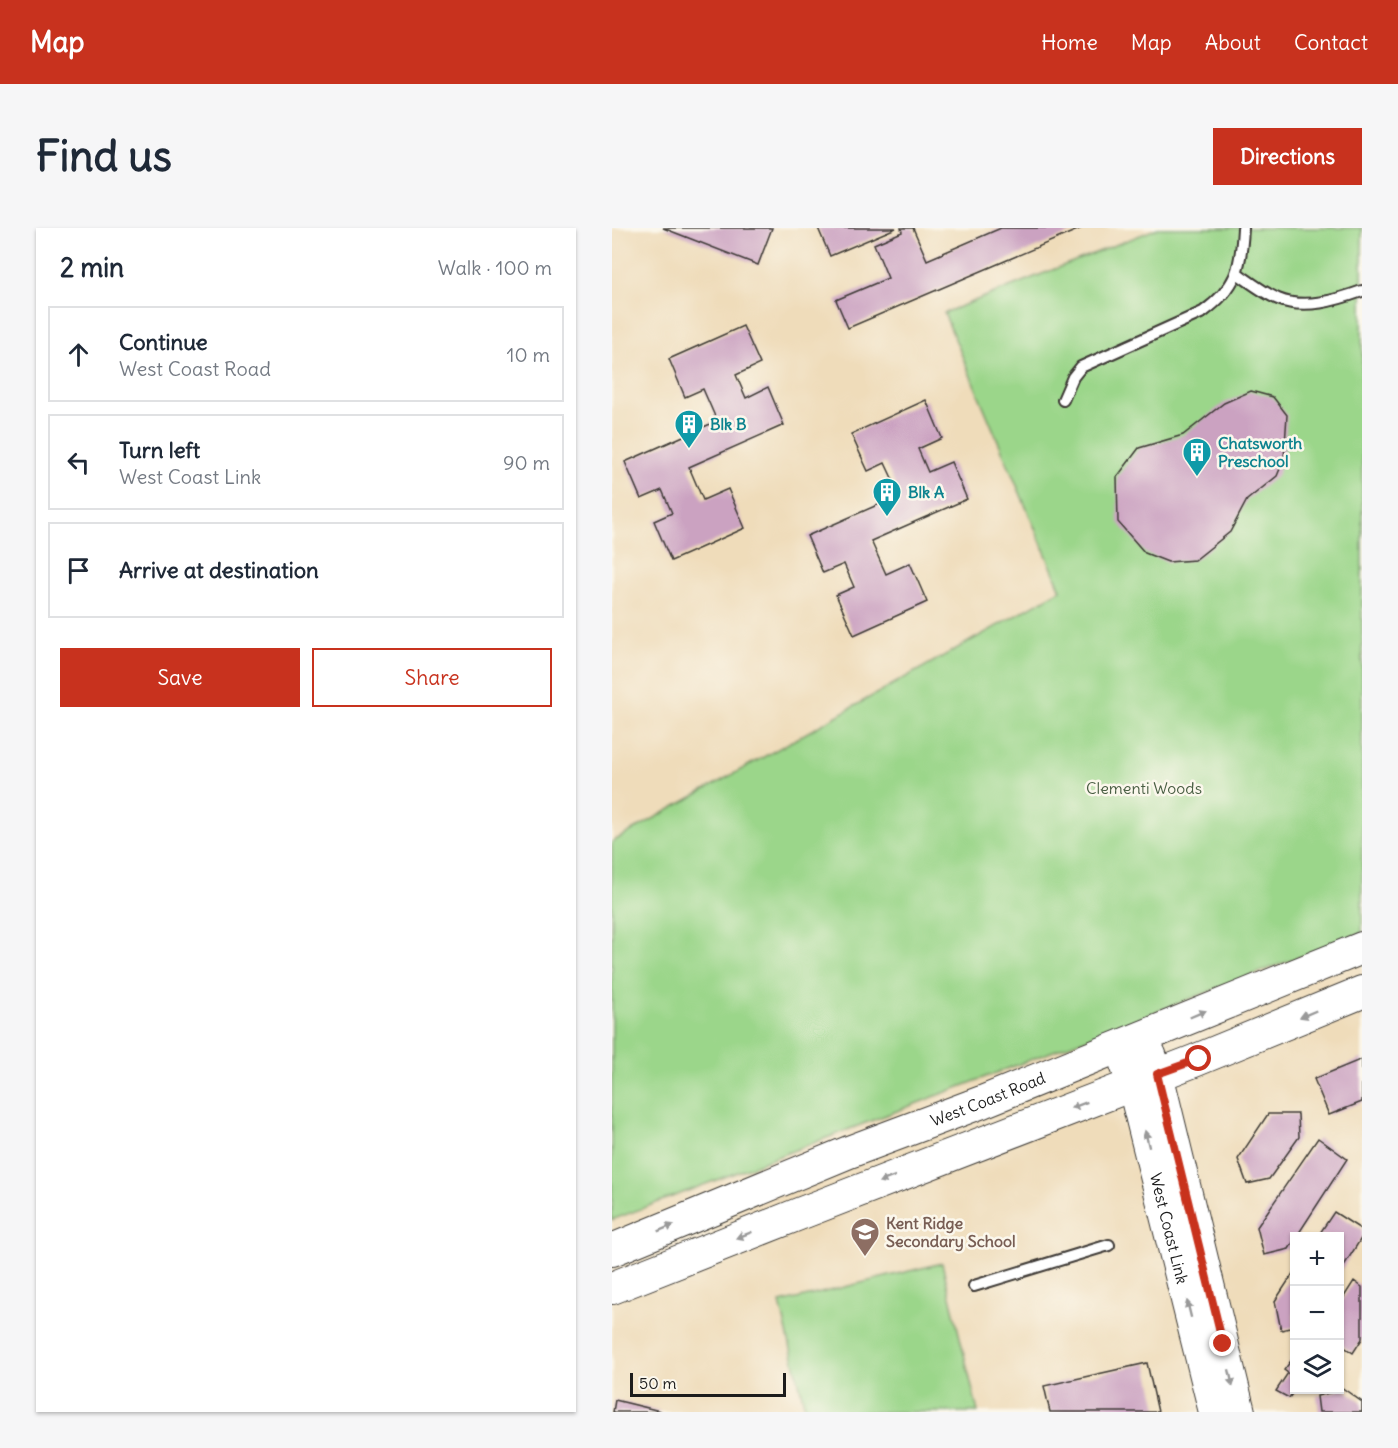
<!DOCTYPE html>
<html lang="en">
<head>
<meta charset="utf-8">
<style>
  :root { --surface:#fff; --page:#f6f6f7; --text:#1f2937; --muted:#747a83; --line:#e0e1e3; --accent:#c8321e }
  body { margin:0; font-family:Delius,sans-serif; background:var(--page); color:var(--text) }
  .controls { position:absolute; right:18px; bottom:18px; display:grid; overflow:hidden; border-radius:0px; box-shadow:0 2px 4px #0004 }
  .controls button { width:54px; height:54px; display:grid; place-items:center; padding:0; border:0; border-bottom:2px solid var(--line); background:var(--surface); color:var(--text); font:30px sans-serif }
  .scale { position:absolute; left:18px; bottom:15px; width:156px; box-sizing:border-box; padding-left:6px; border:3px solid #1c1c1c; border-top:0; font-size:16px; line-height:21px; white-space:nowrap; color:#1c1c1c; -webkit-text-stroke:4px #fbf7ec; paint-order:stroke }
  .stop { position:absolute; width:18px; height:18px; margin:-14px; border:4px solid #c8321e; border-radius:50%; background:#fff }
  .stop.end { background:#c8321e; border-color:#fff; box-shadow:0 2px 6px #0008 }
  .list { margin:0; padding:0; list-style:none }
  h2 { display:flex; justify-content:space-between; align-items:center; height:78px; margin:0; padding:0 24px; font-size:26px }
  h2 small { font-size:20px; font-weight:400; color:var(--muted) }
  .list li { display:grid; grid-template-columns:39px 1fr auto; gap:18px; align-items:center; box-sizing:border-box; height:96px; margin:0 12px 12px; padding:0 12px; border:2px solid var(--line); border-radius:0px }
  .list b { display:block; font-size:22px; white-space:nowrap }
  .list p { margin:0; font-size:20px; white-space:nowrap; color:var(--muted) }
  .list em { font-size:20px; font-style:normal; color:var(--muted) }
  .actions { display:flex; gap:12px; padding:18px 24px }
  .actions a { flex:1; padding:14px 0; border:2px solid var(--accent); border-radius:0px; text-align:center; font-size:21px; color:var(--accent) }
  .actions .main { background:var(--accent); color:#fff }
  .icon { flex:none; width:33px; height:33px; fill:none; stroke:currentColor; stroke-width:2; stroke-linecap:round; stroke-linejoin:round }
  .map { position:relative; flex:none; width:750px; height:1184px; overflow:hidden; border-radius:0px }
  header { display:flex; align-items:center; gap:36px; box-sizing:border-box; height:84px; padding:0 30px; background:var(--accent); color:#fff }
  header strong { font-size:28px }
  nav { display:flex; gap:33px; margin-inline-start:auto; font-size:21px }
  .intro { display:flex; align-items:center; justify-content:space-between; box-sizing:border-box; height:144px; padding:0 36px }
  h1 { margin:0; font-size:42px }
  .button { padding:15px 27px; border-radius:0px; background:var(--accent); color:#fff; font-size:21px; font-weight:700 }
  main { display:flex; gap:36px; padding:0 36px }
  aside { flex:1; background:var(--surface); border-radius:0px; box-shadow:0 2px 4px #0004 }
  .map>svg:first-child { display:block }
  .green { fill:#9bd68a; stroke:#5c7953; stroke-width:1.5 }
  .building { fill:#cba2c1 }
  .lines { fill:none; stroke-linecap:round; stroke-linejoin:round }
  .service-casing { stroke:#3c3934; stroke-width:14 }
  .secondary-casing { stroke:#3c3934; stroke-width:34 }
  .service { stroke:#fff; stroke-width:10 }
  .secondary { stroke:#fff; stroke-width:32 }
  .oneway { fill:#999 }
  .route { stroke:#c8321e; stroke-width:8 }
  .labels { text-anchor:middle; stroke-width:5; stroke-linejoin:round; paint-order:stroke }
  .culture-label { font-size:16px; font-weight:bold; fill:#0d838f; stroke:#fbf7ec; text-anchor:start }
  .park-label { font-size:16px; fill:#485d42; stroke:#fbf7ec }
  .street-label { font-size:16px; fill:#1c1c1c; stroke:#fbf7ec }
  .education-label { font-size:16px; font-weight:bold; fill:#785e54; stroke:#fbf7ec; text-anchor:start }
</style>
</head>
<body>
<header>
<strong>Map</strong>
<nav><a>Home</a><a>Map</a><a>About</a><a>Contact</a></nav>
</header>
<div class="intro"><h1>Find us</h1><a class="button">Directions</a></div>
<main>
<aside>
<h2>2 min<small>Walk · 100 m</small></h2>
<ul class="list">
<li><svg class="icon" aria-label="ahead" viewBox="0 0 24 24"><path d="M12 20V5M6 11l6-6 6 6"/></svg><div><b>Continue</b><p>West Coast Road</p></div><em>10 m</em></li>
<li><svg class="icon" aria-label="left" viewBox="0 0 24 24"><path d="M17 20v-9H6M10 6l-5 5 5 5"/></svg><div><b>Turn left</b><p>West Coast Link</p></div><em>90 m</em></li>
<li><svg class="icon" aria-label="arrive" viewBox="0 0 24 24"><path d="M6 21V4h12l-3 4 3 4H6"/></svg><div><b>Arrive at destination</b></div></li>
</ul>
<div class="actions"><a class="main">Save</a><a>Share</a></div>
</aside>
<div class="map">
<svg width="750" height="1184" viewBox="0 0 750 1184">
  <rect width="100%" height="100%" fill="#fbf7ec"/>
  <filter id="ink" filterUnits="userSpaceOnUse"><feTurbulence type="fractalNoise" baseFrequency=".0167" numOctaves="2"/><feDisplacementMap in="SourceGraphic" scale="12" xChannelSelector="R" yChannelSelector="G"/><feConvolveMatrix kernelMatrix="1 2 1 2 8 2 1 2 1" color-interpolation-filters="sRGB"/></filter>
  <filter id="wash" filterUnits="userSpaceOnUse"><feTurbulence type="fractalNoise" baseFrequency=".008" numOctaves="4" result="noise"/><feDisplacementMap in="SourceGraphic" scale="24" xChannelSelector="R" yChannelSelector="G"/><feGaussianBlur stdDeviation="1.35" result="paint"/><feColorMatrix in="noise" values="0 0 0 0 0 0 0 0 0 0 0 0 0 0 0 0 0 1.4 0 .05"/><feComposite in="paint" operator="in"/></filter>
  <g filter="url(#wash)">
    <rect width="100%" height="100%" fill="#efdcba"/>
    <path class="green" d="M546,0H750V705L0,992V614L449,362L332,85Z
      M330,1035L366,1184H194L168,1075Z"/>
    <g id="blocks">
      <path class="building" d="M51,0H160L146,37Z
        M206,0H284L218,28Z
        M289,0H301L315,32L389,0H470L236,100L224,72L276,50L262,16L290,4Z
        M131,98L148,136L124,147L134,170L156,159L172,197L77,239L91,272L116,261L133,300L59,333L42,293L60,285L50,262L29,271L13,234L105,193L91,161L73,169L57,131Z
        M639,163L661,169L675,187L672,231L665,248L635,272L618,304L583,332L556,334L533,325L506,294L505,249L527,220L571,207L612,175Z
        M314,172L330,210L306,221L316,244L339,234L355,271L259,313L274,346L298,335L315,374L242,407L224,367L242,359L232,336L211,345L195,308L288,267L273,235L256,243L239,206Z
        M750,831V874L717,887L702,851Z
        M656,886H686L687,909L657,951L635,956L626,931Z
        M706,910L735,931L685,1008H682V1013L677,1021L652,1027L645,999Z
        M722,984L750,1002V1009L728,1044V1008H706Z
        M682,1044V1099L669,1102L663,1073Z
        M742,1053L750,1059V1111L741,1125L728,1116V1075Z
        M682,1129V1163L677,1170L664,1163L676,1145L672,1142Z
        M535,1135L546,1184H438L432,1158Z
        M729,1159L750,1174V1184H707L705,1168L728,1162Z
        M3,1172L48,1183L47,1184H1Z"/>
    </g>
  </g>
  <g filter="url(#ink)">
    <use href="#blocks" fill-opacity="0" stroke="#3c3934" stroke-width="1.5"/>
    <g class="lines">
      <g class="service-casing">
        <path id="service" d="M625,45C638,54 652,65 666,71C692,82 725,72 750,63
          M451,172L461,149L469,139L591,84C625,59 629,40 631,0
          M362,1058L497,1017"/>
      </g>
      <g class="secondary-casing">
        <g id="secondary">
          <path d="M538,827L545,846L627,1184"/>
          <path id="s1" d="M514,836L521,855L603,1184"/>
          <path id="s2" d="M0,1022L237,924L370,874L750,720"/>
          <path d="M0,1060L187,986L582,833L750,764"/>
        </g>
      </g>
      <use href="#service" class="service"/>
      <use href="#secondary" class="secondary"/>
    </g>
    <defs><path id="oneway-solid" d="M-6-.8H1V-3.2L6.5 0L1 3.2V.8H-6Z" transform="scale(1.5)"/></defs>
    <g class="oneway">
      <use href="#oneway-solid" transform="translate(586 786) rotate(-23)"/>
      <use href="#oneway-solid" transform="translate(696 786) rotate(157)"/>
      <use href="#oneway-solid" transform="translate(467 877) rotate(159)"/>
      <use href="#oneway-solid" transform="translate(535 911) rotate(-104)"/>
      <use href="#oneway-solid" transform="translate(275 951) rotate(159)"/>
      <use href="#oneway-solid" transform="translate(54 1000) rotate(-22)"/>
      <use href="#oneway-solid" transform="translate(132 1007) rotate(159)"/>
      <use href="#oneway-solid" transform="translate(577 1081) rotate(-104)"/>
      <use href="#oneway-solid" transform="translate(619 1150) rotate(77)"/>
    </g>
  </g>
  <g class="lines" filter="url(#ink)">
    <path class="route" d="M587,831L545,846L611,1116"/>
  </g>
  <defs>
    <g id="building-pin" transform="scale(1.5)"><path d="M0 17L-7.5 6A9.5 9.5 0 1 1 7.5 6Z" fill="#0f9aa8" stroke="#fbf7ec"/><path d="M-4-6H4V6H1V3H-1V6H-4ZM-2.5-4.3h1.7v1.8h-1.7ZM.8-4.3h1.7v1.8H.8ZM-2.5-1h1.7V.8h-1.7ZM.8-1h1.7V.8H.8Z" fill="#fff"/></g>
    <g id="school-pin" transform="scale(1.5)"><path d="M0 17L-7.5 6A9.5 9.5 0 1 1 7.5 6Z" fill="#8d6e63" stroke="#fbf7ec"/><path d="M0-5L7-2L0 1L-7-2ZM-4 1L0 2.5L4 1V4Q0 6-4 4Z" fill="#fff"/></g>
  </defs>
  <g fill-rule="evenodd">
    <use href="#building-pin" x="77" y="196"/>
    <use href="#building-pin" x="585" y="224"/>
    <use href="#building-pin" x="275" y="264"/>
    <use href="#school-pin" x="253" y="1004"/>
  </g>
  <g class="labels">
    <g class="culture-label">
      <text x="98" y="202">Blk B</text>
      <text x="606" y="221">Chatsworth<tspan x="606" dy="18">Preschool</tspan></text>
      <text x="296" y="270">Blk A</text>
    </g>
    <g class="park-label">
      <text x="532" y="566">Clementi Woods</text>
    </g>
    <g class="street-label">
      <text dy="6" stroke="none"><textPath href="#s2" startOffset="405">West Coast Road</textPath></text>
      <text dy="6" stroke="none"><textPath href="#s1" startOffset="170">West Coast Link</textPath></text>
    </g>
    <g class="education-label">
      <text x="274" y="1001">Kent Ridge<tspan x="274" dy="18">Secondary School</tspan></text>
    </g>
  </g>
</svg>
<div class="controls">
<button>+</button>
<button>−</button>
<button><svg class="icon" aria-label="layers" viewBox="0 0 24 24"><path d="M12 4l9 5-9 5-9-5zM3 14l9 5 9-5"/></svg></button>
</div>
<div class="scale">50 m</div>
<div class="stop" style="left:587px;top:831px"></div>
<div class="stop end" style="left:611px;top:1116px"></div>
</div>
</main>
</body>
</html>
